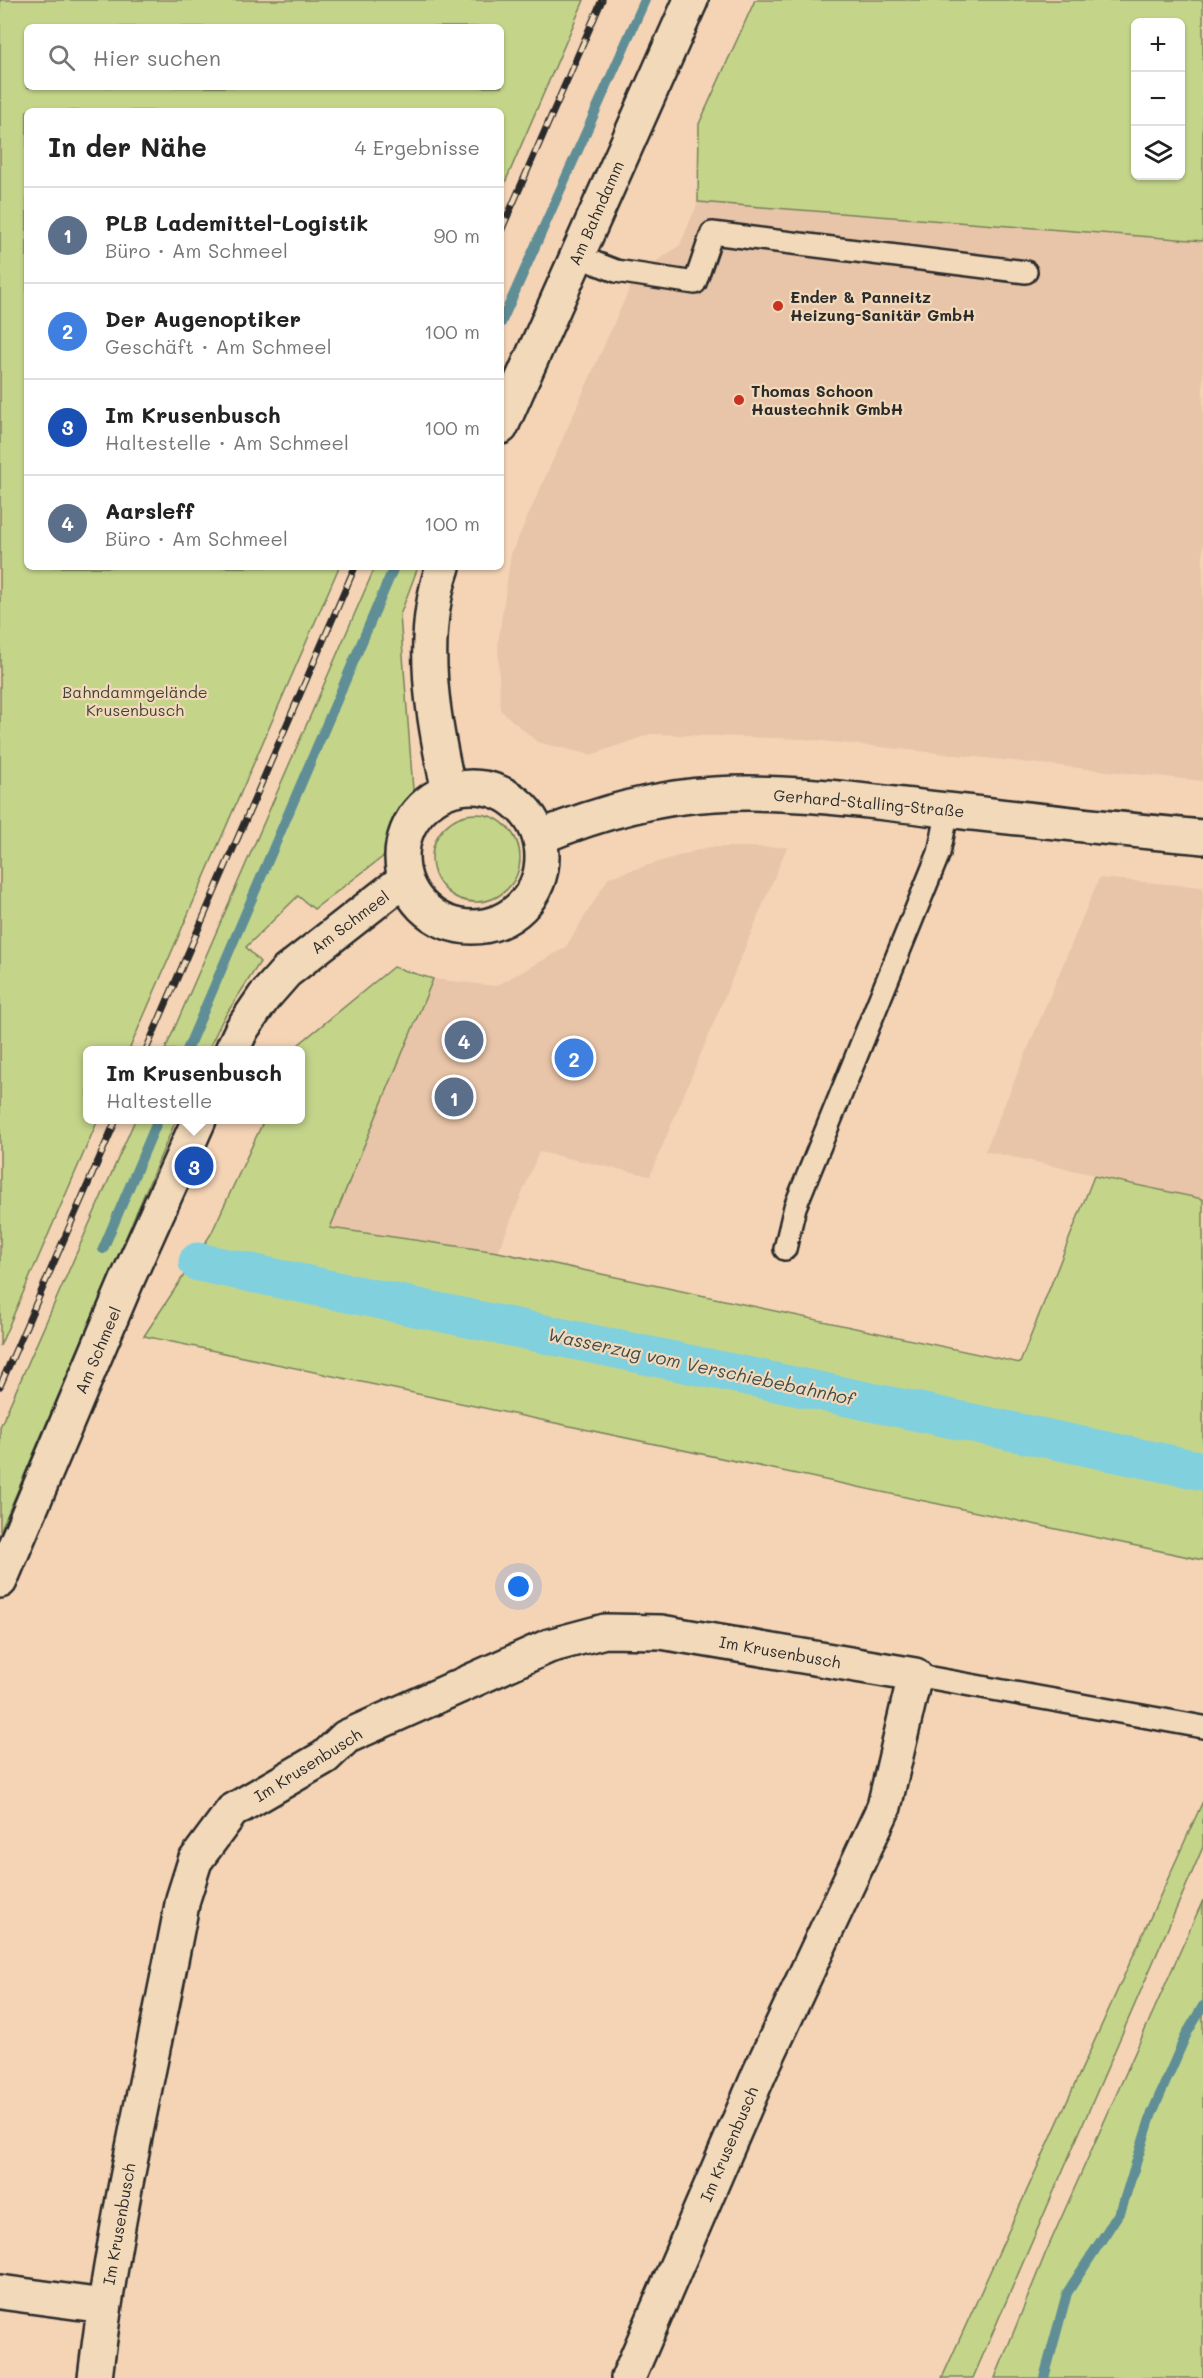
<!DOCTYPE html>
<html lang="de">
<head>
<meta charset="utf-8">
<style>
  :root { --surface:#fff; --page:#f6f6f6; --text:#222; --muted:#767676; --line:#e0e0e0; --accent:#d93025 }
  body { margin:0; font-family:Mali,sans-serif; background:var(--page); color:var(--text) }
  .controls { position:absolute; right:18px; top:18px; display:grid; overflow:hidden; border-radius:9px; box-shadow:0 2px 4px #0004 }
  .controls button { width:54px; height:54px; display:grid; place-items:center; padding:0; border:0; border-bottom:2px solid var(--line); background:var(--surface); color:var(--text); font:30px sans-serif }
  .you { position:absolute; left:519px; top:1587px; width:21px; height:21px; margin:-15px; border:4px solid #fff; border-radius:50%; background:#1a73e8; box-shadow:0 0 0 9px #1a73e833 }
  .badge { display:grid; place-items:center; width:39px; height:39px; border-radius:50%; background:var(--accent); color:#fff; font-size:20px; font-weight:700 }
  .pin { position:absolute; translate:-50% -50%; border:3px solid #fff; box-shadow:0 2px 6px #0006 }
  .popup { position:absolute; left:83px; top:1046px; width:222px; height:78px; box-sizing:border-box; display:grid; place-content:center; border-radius:9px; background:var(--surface); filter:drop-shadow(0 2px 4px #0005); font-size:20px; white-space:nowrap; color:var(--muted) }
  .popup b { font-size:22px; color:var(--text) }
  .popup::after { content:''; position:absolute; left:50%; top:100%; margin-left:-12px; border:12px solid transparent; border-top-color:var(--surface) }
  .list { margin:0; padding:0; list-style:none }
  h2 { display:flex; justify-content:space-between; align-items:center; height:78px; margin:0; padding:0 24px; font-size:26px }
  h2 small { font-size:20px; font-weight:400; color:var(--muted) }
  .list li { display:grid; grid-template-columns:39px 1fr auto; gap:18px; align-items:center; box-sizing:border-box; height:96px; padding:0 24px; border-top:2px solid var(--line) }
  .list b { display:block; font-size:22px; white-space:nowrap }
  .list p { margin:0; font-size:20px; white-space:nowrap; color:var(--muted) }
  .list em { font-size:20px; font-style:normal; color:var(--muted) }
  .icon { flex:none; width:33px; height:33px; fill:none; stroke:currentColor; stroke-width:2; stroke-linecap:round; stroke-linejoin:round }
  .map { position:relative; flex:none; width:1203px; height:2378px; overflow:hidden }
  .search { position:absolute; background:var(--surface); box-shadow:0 2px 4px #0004; left:24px; top:24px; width:480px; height:66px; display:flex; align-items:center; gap:15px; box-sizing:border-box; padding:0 21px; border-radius:9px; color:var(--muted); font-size:22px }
  .panel { position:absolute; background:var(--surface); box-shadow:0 2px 4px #0004; left:24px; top:108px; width:480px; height:462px; border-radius:9px }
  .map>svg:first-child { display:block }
  .built { fill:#e8c5a9 }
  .green { fill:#c4d58a; stroke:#78805a; stroke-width:1.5; fill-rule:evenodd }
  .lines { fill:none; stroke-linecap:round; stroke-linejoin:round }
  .stream { stroke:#5f8e96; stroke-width:10 }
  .canal { stroke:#81d0de; stroke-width:39 }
  .lane-casing { stroke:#2b2b2b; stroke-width:26 }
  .street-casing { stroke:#2b2b2b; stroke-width:38 }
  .lane { stroke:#f2d9ba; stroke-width:21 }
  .street { stroke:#f2d9ba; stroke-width:33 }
  .rail-casing { stroke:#2b2b2b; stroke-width:7 }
  .rail { stroke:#f2d9ba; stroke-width:4.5; stroke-dasharray:14; stroke-linecap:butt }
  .poi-dot { fill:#c8321e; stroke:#f2d9ba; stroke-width:2 }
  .labels { text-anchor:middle; stroke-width:4.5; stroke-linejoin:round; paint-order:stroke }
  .street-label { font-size:16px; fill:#2b2b2b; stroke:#f2d9ba }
  .poi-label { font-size:16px; font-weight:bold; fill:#2b2b2b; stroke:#f2d9ba; text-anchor:start }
  .park-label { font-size:16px; fill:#424439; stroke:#f2d9ba }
  .water-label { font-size:18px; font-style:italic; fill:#3c4c4f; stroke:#f2d9ba }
</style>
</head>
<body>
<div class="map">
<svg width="1203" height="2378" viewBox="0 0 1203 2378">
  <rect width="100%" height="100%" fill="#f5d4b6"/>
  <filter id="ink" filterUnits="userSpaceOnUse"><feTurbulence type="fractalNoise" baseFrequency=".0167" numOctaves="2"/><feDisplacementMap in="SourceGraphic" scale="12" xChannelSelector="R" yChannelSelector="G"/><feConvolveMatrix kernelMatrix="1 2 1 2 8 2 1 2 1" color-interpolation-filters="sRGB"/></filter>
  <g filter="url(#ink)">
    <path class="built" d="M698,202L1203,241V781L803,739L651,734L591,755L537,742L500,710L498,642L511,554L635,276L680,245Z
      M708,847H787L650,1176L539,1152L498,1252L330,1228L433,979L496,986L565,948L609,877Z
      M1099,878L1203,887V1199L985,1151Z"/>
    <path class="green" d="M0,0H584L501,192V111H27V567H339L129,1050H88V1120H98L0,1346ZM27,27H501V87H27Z
      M755,0H1203V241L698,202L699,124ZM1136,22H1180V176H1136Z
      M375,567H418L400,615L413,790L384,856L314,909L298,896L246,947L260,962L223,1019L208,1050H165Z
      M432 858a44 44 0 1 1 88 0a44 44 0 1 1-88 0Z
      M393,967L433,979L330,1228L498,1252L1020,1363L1094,1176L1203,1199V1560L144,1336L211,1234L264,1120H300V1050H296L298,1045Z
      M135,1120H176L0,1532V1427Z
      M1203,1801V1847L973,2378H942Z
      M1203,1900V2378H995L1046,2252Z"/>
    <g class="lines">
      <path class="stream" d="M501,323L645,0
        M187,1050L394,567
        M103,1249L158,1120
        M1044,2378L1067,2293L1121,2210L1152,2113L1187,2033L1203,2006"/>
      <path class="canal" d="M198,1262L1203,1471"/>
      <g class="lane-casing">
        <path id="lane" d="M577,256L616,271L695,283L712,233L1026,272
          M785,1249L795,1207L939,853L948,810
          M915,1675L1203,1727"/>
      </g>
      <g class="street-casing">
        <path id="street" d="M501,427L691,0
          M443,567C418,638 433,720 449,791
          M402 857a70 70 0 1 1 140 0a70 70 0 1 1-140 0Z
          M540,837C596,814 654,797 715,794C786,790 858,800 928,808C1020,818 1111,829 1203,837
          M232,1050L242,1029L264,997L286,972L405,879
          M0,1581L128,1278L199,1120
          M0,2292L104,2306
          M95,2378C114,2217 153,2058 183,1899L195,1861L232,1811L325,1757L346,1737L549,1646L605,1631L661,1632L915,1675L884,1807L760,2072L628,2378"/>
      </g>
      <use href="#lane" class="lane"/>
      <use href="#street" class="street"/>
      <g class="rail-casing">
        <path id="rail" d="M501,231L602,0
          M146,1050L355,567
          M0,1386L116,1120"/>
      </g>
      <use href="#rail" class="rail"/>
    </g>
  </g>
  <g class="poi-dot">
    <circle cx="778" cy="306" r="6"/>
    <circle cx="739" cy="400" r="6"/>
  </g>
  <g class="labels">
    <g class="street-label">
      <text transform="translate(596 213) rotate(-66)" y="6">Am Bahndamm</text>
      <text transform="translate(869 803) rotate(5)" y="6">Gerhard-Stalling-Straße</text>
      <text transform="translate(350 922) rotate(-37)" y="6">Am Schmeel</text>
      <text transform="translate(98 1350) rotate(-67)" y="6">Am Schmeel</text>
      <text transform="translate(780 1652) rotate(10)" y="6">Im Krusenbusch</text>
      <text transform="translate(308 1765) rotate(-32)" y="6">Im Krusenbusch</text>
      <text transform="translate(729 2144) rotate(-67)" y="6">Im Krusenbusch</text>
      <text transform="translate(119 2224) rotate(-80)" y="6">Im Krusenbusch</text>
    </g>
    <g class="poi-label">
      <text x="790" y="303">Ender &amp; Panneitz<tspan x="790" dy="18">Heizung-Sanitär GmbH</tspan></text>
      <text x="751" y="397">Thomas Schoon<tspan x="751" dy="18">Haustechnik GmbH</tspan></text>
    </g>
    <g class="park-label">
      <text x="135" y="698">Bahndammgelände<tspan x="135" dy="18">Krusenbusch</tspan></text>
    </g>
    <g class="water-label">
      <text transform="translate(701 1367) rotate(12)" y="6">Wasserzug vom Verschiebebahnhof</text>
    </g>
  </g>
</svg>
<div class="controls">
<button>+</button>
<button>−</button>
<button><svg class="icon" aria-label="layers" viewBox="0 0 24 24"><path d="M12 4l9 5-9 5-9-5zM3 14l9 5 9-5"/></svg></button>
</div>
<div class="you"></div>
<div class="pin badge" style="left:454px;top:1097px;background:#5c6f8a">1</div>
<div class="pin badge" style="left:574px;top:1058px;background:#3f7fe0">2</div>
<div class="pin badge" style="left:194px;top:1166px;background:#1a4fb4">3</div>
<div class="popup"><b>Im Krusenbusch</b>Haltestelle</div>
<div class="pin badge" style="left:464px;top:1040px;background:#5c6f8a">4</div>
<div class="search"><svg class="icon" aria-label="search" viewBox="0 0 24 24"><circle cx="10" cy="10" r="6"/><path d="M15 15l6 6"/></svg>Hier suchen</div>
<section class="panel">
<h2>In der Nähe<small>4 Ergebnisse</small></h2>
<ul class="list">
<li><span class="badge" style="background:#5c6f8a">1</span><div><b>PLB Lademittel-Logistik</b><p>Büro · Am Schmeel</p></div><em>90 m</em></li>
<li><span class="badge" style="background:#3f7fe0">2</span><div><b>Der Augenoptiker</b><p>Geschäft · Am Schmeel</p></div><em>100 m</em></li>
<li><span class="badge" style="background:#1a4fb4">3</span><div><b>Im Krusenbusch</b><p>Haltestelle · Am Schmeel</p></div><em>100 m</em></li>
<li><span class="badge" style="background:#5c6f8a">4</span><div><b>Aarsleff</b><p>Büro · Am Schmeel</p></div><em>100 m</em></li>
</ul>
</section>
</div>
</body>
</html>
